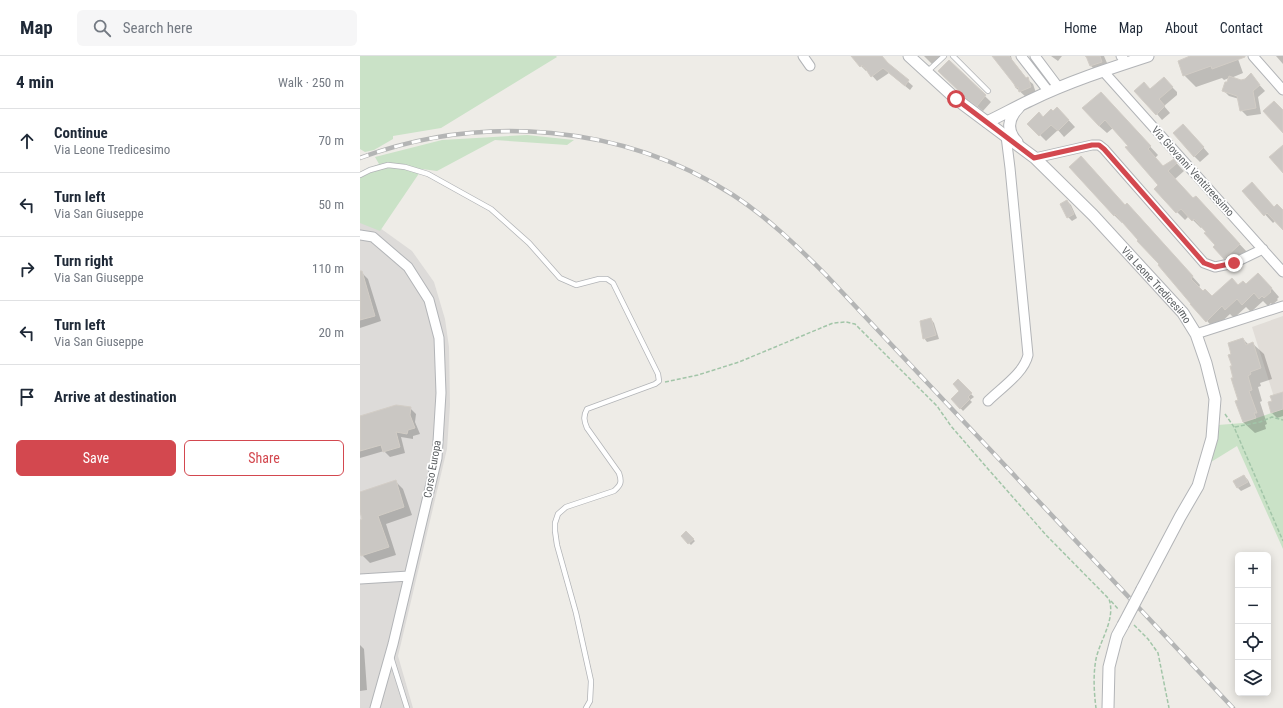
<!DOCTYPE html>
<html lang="en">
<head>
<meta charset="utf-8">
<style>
  :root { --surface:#fff; --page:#f6f6f7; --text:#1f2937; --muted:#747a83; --line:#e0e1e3; --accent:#d3484f }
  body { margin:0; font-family:"Roboto Condensed",sans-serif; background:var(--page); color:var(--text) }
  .controls { position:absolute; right:12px; bottom:12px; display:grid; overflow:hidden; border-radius:6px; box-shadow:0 2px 10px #0003 }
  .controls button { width:36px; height:36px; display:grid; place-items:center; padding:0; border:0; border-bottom:1px solid var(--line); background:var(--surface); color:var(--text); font:20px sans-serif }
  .stop { position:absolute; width:12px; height:12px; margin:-9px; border:3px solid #d3484f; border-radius:50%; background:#fff }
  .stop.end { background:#d3484f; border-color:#fff; box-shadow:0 1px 4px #0008 }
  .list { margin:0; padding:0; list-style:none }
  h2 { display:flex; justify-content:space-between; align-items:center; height:52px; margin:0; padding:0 16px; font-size:17px }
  h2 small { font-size:13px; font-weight:400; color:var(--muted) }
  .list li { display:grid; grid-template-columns:26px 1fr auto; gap:12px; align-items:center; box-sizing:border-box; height:64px; padding:0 16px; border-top:1px solid var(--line) }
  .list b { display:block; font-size:15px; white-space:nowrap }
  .list p { margin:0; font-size:13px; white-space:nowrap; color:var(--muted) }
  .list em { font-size:13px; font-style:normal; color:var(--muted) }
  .actions { display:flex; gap:8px; padding:12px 16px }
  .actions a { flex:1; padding:9px 0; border:1px solid var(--accent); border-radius:6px; text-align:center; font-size:14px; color:var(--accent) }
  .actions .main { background:var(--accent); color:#fff }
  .icon { flex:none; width:22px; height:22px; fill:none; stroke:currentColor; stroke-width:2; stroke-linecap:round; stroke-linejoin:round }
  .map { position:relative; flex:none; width:923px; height:652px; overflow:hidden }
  header { display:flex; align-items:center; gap:24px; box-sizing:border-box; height:56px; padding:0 20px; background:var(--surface); border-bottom:1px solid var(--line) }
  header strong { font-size:19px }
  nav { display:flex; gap:22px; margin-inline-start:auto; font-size:14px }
  .search { width:280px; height:36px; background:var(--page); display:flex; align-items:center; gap:10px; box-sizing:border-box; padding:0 14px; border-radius:6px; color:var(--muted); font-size:15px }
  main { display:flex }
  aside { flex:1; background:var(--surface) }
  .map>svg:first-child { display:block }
  .industrial { fill:#dddbd9 }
  .education { fill:#e1ddd8 }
  .green { fill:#cae2c7 }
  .shadow { fill:#0003 }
  .building { fill:#cac7c3; stroke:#d2cdc6 }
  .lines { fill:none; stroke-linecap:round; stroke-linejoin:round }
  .service-casing { stroke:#b2b4b7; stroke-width:6 }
  .minor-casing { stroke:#b2b4b7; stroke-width:11 }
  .tertiary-casing { stroke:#b2b4b7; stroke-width:13 }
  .path { stroke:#a2c5a8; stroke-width:1.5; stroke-dasharray:4 2; stroke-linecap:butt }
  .service { stroke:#fff; stroke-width:4.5 }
  .minor { stroke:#fff; stroke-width:9 }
  .tertiary { stroke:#fff; stroke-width:11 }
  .rail-casing { stroke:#b4b5b5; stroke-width:4.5 }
  .rail { stroke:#fff; stroke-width:3; stroke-dasharray:9; stroke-linecap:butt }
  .tertiary-bridge-casing { stroke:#b2b4b7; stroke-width:13; stroke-linecap:butt }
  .tertiary-bridge { stroke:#fff; stroke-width:11 }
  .route { stroke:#d3484f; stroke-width:5 }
  .labels { text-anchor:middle; stroke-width:3.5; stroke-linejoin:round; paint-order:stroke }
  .street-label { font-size:11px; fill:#5e6265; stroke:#fff }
</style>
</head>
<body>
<header>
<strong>Map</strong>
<div class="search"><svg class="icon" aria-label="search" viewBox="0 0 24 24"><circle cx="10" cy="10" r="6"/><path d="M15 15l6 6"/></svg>Search here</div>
<nav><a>Home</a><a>Map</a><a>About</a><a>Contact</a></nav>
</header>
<main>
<aside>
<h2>4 min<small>Walk · 250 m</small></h2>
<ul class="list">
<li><svg class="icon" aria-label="ahead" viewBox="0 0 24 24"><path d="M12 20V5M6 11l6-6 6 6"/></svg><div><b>Continue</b><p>Via Leone Tredicesimo</p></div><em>70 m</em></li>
<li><svg class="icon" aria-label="left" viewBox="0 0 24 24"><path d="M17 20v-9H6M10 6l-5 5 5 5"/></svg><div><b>Turn left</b><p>Via San Giuseppe</p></div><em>50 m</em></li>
<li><svg class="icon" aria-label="right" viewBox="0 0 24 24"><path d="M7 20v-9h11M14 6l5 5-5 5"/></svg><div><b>Turn right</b><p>Via San Giuseppe</p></div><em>110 m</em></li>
<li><svg class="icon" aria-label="left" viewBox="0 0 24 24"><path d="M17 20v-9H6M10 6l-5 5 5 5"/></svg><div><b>Turn left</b><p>Via San Giuseppe</p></div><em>20 m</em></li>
<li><svg class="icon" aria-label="arrive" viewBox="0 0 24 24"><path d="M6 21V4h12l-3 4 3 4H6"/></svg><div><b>Arrive at destination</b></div></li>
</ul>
<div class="actions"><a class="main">Save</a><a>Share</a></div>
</aside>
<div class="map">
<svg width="923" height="652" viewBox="0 0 923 652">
  <rect width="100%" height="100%" fill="#eeece7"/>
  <path class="industrial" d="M0,165L20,172L52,195L74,226L85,263L89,291L90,349L87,393L38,600L53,652H0Z"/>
  <path class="education" d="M923,260V353L918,354L892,271Z"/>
  <path class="green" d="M0,0H196L197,1L81,72L33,80V83L14,94L5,96L0,93Z
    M167,79L214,84L207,89L135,84L77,115L62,113L20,175L0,167V116L19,108L15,101L82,84Z
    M923,353V493L877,390L851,406L858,369L883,367Z"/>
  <path class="shadow" d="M492,0H521L530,10L553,30L550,34L529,17L517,25L507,14L506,15L501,10Z
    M564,0H583L574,10Z
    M634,0H651L652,4L667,23L673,28L676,37L666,41L656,32L655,27Z
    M691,0H702L698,5Z
    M725,0H744L750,14L739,18L731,10L729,4Z
    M833,0H875L878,3L883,17L871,22L881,25H896L905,35L898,41L901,58L887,60L881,54L879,43L869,40L864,35L869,22L864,24L862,22L836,31L824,19Z
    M916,0H923V8Z
    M589,5L631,46L623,55L614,48L580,15Z
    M809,28L817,36V39L804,50L810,57L802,64L797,58L790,34Z
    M748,45L798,99L795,102L803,111L814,104L821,112L824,115L815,123L833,143L843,149L887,196L873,210L865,202L847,176L842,171L841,172L829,160L825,164L817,156L799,129L769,90L753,72L747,77L739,70Z
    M693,56L703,58L715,71L704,81L698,74L686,85L669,68L683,62Z
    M829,75L849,98L840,106L834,100Z
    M710,111L775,156L840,229L839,232L843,236L852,241L878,230L906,226L919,241L917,243L918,244L912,249L911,247L908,250L903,245L891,256L886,251L874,262L870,258L854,273L763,166L762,167L754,159Z
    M884,135L900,136L915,152L923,155V173L916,164L913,167Z
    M707,145L711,149L717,162L712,165L708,161Z
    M2,217L8,223L21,265L0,272V218Z
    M571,263L574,267L579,283L567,286L564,282Z
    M883,283L889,289L892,287L904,298L912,323L900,327L901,330L898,331L902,345L900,346L907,368L905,369L906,373L895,377L883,366L877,346L879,345L875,322L873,298Z
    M598,325L614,341L610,344L612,346L603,355L592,343L601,335Z
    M923,337V360L917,362L912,357L913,345Z
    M50,352L56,358L55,366L60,378L53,380V383L41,381L45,397L30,401L24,395L0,402V361Z
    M884,420L888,424L891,430L881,435L877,431Z
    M35,425L43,433L52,459L26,468L36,499L10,507L2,499L0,493V465L3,464L0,453V437Z
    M326,477L335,485L331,489L322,480Z
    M0,589L4,593L7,634L0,635Z"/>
  <path class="building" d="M491,0H522L528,7L549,24L545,30L523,12L511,21L505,12H504L502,9L500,11Z
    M632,0H649L666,22L668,21L671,31L659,36L658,31L656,32L654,28Z
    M726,0H740L742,6L730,10Z
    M830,0H885V1L852,13L851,10L823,20L818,5Z
    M589,4L626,39L617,50L607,43L578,15Z
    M891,17L900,29L893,35L896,52L880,55L877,40L862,35L865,26H867L869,20L881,24L885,23Z
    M804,21L813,31L799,43L805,50L796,59L774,35L784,26L790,33Z
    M741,36L791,90L788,93L803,110L814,103L817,107L808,115L833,142L836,140L880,188L864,203L853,191L855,189L844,177L846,176L834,163L832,165L821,153L816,157L794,133L798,129L765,91L768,90L745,64L739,70L722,52Z
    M914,45L923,54V77L903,55Z
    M697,51L709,64L698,75L691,69L679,80L667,68L679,56L683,61L691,53L693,55Z
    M823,68L844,91L834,101L813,77Z
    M923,89V117L909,101Z
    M721,100L765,149L767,147L833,220L831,223L843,235L845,233L852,240L872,222L878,229L883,225L886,228L898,217L912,232L910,235L911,236L904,242L902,240L899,243L894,237L882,249L877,243L865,254L862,250L846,266L830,248H831L798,209L799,208L777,185L778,184L755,158L754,160L709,111Z
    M892,126L914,151L917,148L923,154V174L907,157L904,160L882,135Z
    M707,144L714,158L707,162L700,148Z
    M0,215H2L15,260L0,264Z
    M571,262L576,279L563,283L560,265Z
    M883,282L886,289L893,286L901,312L890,316L891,318L888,320L892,334L889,335L897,357H894L896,362L883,366L875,345L878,344L871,322H873L870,310H872L868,299L871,298L868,287Z
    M598,323L612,337L608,341L610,343L600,353L591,343L599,335L593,328Z
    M923,336V353L911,357L908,346L912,345L910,340Z
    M36,349L51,351L50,359L55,372L48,374L47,378L36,376L40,391L23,396L21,389L0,395V360Z
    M884,419L888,426L877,432L873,425Z
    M36,424L44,451L18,460L29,491L1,500L0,496V464L2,463L0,456V436Z
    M326,475L334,483L328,488L321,480Z"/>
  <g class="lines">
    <g class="service-casing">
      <path id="service" d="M593,0L628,35
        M567,16L584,0
        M0,119L10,114L28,109L45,111L68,118L131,153L169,187L200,222L216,229L239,223H247L253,227L298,318L299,325L295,328L227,353C223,360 224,365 227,372L259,417C262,426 261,429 254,435L206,451L198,458L195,467V475L197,489L216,557L231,625L230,645L226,652
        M31,601L47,652"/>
    </g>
    <g class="minor-casing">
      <path id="minor" d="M443,0L450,10
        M661,0L689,36
        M675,0L699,32
        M761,0L767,7
        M893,0L923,34
        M743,15L923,216
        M675,102L732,89H739L744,93L844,207L855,211L874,207L903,193
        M0,179L13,181L48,211L69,244L79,282L81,337L77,402L33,588L15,652
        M836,278L923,250
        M628,345C641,332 664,317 668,299L650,112L646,80
        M0,523L49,520"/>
    </g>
    <g class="tertiary-casing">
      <g id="tertiary">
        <path id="s1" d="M549,0L596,43L675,102L733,159L823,257L836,278L846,307L855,343L852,382L838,430L820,461L782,533"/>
        <path d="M627,66C642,59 656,51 671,44C708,26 748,13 788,0"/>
        <path d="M657,86C646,75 648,62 659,51"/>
        <path d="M748,652L749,611L757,580L763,569"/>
      </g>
    </g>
    <path class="path" d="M305,326L338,319L379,306L473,267L486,266L495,268L577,350L591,370L628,413L687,480L749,543C756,563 740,584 736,603C733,619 734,636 736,652
      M865,358L874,371L923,485
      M875,371L900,366L912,361L923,364
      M751,545L759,554
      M774,569L788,583L798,597L809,652"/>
    <use href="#service" class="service"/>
    <use href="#minor" class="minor"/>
    <use href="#tertiary" class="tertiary"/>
    <g class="rail-casing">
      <path id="rail" d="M0,102C122,57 263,68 373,139C407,161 436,189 465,218L873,652"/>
    </g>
    <use href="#rail" class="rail"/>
    <g class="tertiary-bridge-casing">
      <path id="tertiary-bridge" d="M763,569L782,533"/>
    </g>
    <use href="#tertiary-bridge" class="tertiary-bridge"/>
  </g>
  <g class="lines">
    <path class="route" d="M596,43L674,102L732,89H739L744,93L844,207L855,211L874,207"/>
  </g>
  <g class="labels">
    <g class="street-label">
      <text transform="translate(833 115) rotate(48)" y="4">Via Giovanni Ventitreesimo</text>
      <text dy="4" stroke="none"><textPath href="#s1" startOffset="338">Via Leone Tredicesimo</textPath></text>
      <text transform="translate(72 413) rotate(-80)" y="4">Corso Europa</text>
    </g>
  </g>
</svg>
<div class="controls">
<button>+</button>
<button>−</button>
<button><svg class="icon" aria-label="locate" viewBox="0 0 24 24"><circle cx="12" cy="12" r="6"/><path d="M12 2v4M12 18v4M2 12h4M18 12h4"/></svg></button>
<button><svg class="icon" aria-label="layers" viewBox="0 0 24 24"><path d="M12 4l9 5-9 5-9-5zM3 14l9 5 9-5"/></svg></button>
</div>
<div class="stop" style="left:596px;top:43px"></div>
<div class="stop end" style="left:874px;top:207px"></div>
</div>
</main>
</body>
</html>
